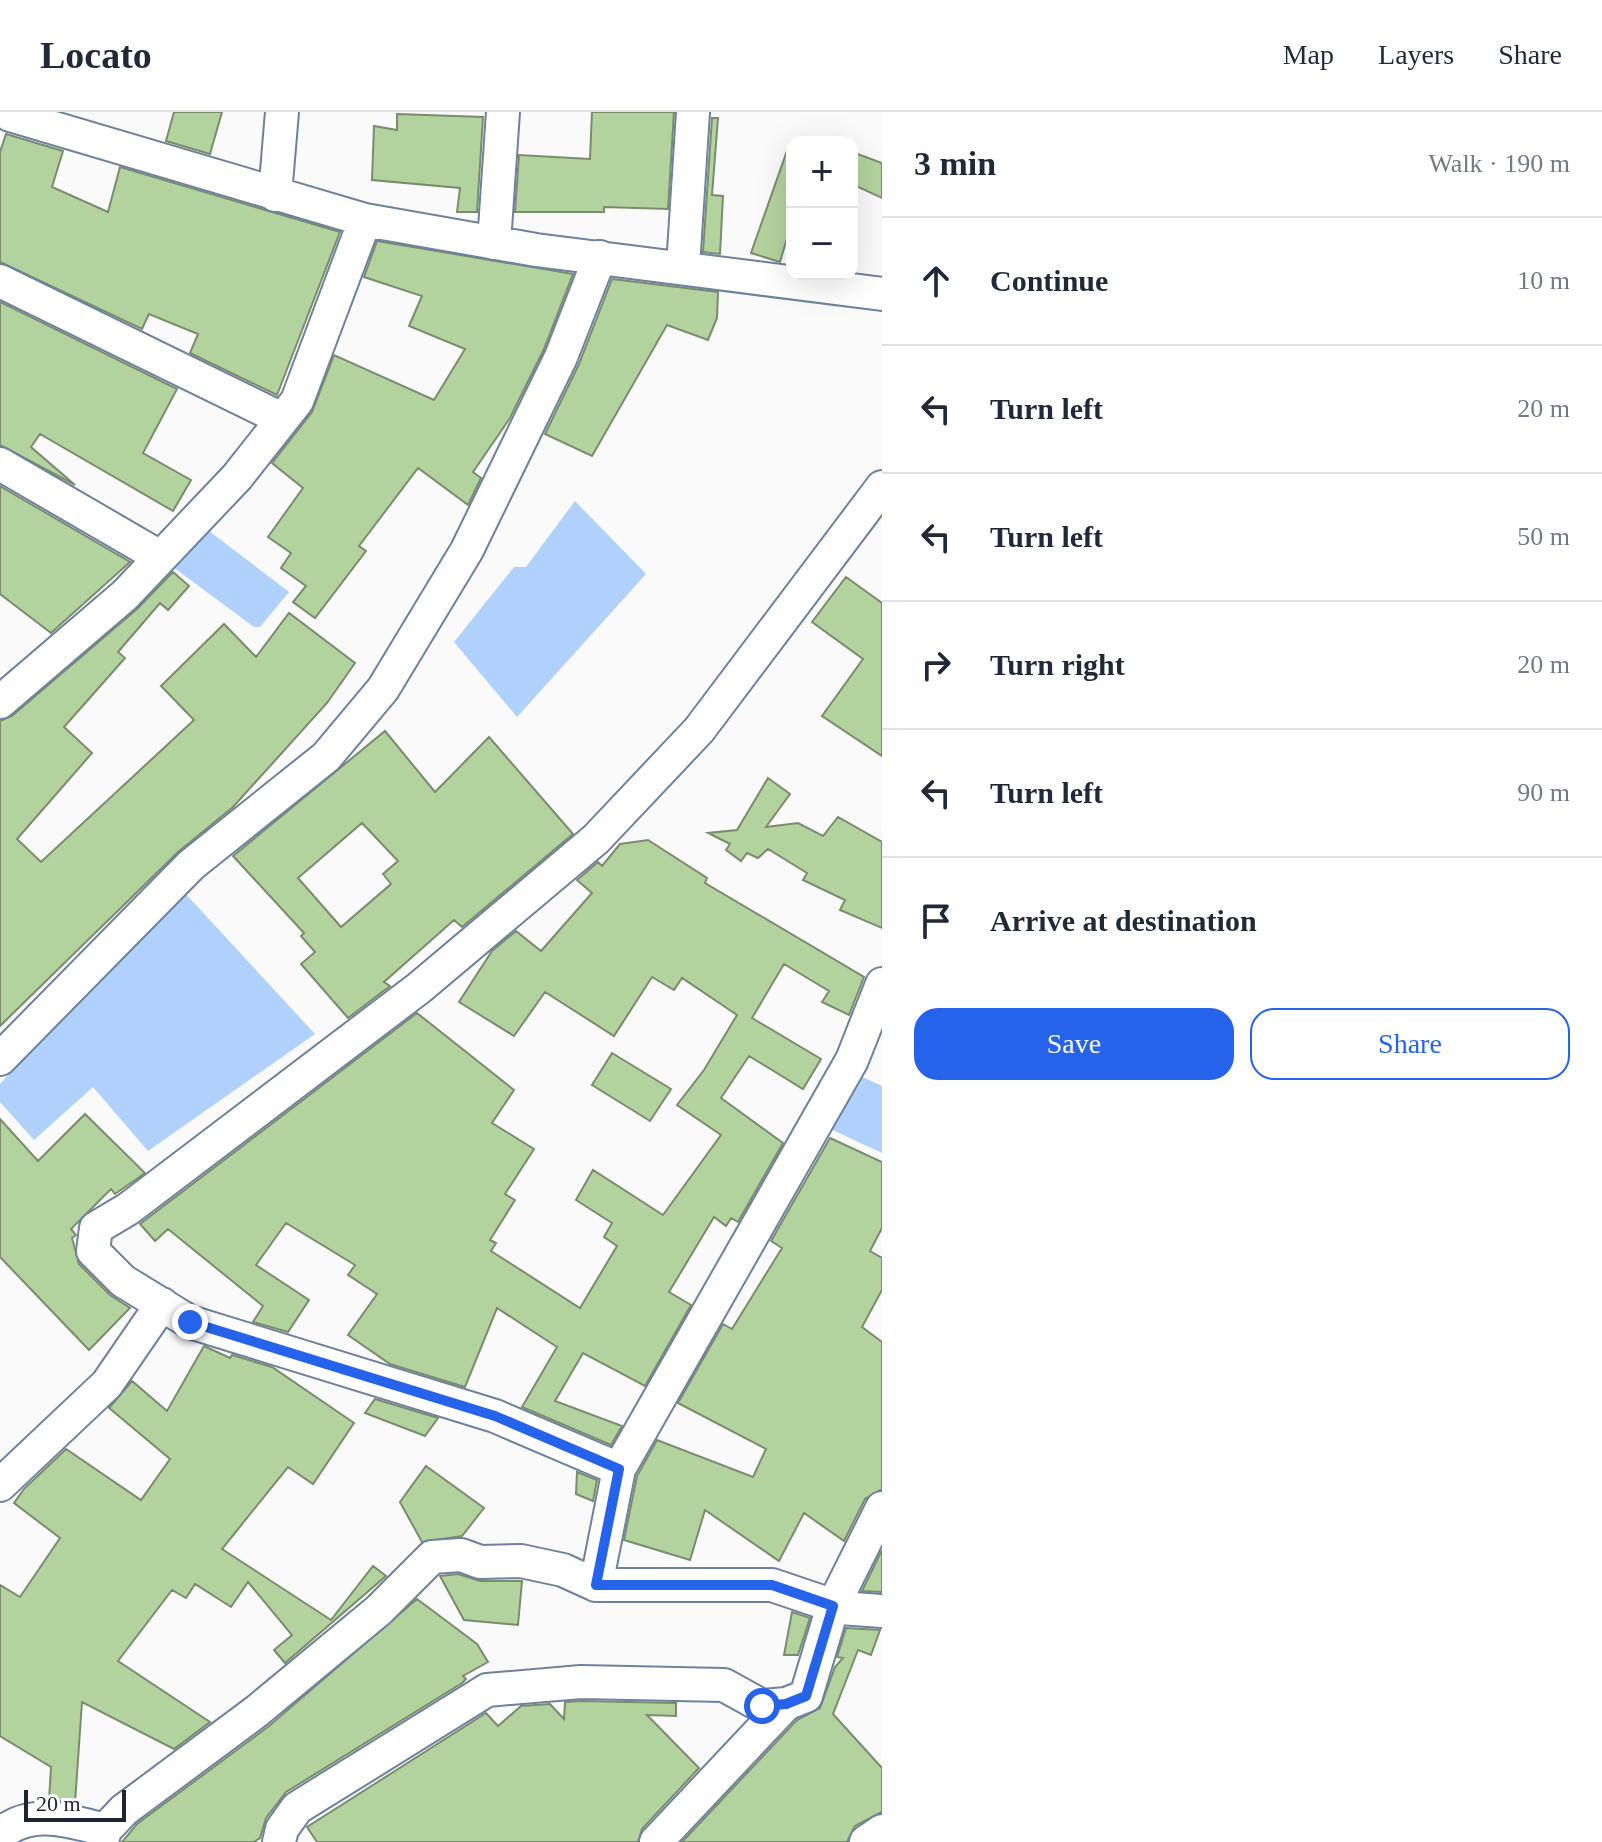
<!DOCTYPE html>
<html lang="en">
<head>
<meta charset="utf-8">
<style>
  :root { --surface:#fff; --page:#f6f6f7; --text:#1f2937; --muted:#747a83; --line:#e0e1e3; --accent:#2563eb }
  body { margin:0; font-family:Georgia,serif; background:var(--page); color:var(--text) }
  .controls { position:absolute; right:24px; top:24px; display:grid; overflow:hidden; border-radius:16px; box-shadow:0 8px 32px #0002 }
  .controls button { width:72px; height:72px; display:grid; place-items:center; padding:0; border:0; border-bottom:2px solid var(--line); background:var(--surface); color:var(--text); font:40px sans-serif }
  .scale { position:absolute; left:24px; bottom:20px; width:102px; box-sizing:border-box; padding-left:8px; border:4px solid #1c2531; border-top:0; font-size:22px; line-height:28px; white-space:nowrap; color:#1c2531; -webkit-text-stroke:6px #fff; paint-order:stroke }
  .stop { position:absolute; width:24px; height:24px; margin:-18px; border:6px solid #2563eb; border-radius:50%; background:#fff }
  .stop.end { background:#2563eb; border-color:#fff; box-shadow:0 2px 8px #0008 }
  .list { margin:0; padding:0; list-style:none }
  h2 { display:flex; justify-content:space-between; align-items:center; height:104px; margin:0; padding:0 32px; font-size:34px }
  h2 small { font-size:26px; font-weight:400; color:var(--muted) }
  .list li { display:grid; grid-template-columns:52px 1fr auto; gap:24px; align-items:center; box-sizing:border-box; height:128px; padding:0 32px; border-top:2px solid var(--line) }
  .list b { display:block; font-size:30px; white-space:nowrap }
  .list em { font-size:26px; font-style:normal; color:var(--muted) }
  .actions { display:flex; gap:16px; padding:24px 32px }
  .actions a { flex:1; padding:18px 0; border:2px solid var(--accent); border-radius:24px; text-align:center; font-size:28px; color:var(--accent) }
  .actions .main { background:var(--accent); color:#fff }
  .icon { flex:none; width:44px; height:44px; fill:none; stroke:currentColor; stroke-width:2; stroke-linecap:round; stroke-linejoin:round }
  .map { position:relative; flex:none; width:882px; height:1730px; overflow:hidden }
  header { display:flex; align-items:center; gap:48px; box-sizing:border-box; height:112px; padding:0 40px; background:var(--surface); border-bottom:2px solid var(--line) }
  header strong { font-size:38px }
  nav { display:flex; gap:44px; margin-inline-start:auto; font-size:28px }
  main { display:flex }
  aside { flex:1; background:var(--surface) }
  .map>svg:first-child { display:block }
  .green { fill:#afd1fc }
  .building { fill:#b3d39e; stroke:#7a8c6e; stroke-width:2; fill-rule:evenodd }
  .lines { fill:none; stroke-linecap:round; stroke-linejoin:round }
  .minor-casing { stroke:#6c829e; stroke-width:36 }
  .minor { stroke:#fff; stroke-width:32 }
  .route { stroke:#2563eb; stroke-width:10 }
</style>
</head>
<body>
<header>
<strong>Locato</strong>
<nav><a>Map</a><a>Layers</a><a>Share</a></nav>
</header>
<main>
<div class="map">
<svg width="882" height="1730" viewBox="0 0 882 1730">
  <rect width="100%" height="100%" fill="#fafafa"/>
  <path class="green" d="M575,389L646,462L517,605L454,530L514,455H526Z
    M209,419L289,480L260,515H254L173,455Z
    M182,778L315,922L148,1039L93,975L34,1028L0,990V972L77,883Z
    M854,961L882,974V1041L824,1014Z"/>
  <path class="building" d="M174,0H222L210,42L166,29Z
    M592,0H674L668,97L604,95V100H515L519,43L590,47Z
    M397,2L483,5L477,100H457L460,76L372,68L374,14L397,18Z
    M712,6H718L712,83L723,84L720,142L703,140Z
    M6,22L63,39L52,75L108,100L120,55L340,120L277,283L190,241L198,222L149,202L142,217L0,150V40Z
    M788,36H792V109L780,150L751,141Z
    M852,40L882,51V86L852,72Z
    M377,129L573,162L544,237L510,306L473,360L481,366L468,393L418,356L359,434L366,439L315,506L293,490L306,474L281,456L291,441L268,425L303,376L272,351L312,300L334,243L434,288L465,237L409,214L422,184L364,165Z
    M612,167L718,180L717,206L708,228L667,213L592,344L545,322L579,252Z
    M0,190L177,277L143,341L191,368L173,399L40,322L31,335L75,373L0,333Z
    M0,374L130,450L51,521L0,482Z
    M173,460L189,474L168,498L160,491L118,540L125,546L64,615L92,641L17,727L41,750L194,608L161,574L224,512L256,545L289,501L355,551L327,591L233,695L178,740L0,914V609L12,604L137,497Z
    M846,465L882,491V644L822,604L863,547L812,510Z
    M385,619L435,680L489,625L573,722L462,815L454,808L384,870L390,874L348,906L301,852L315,840L301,824L304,821L233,744ZM362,711L398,749L383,762L391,772L341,815L298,766Z
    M768,666L790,682L766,715L798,711L823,724L838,705L882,730V816L840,798L845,788L803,768L807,761L768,737L758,746L747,741L741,749L726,738L730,732L708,721L737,718Z
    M648,728L707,766L705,771L864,865L849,903L822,890L829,879L784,852L752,906L821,947L803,977L749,944L721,986L783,1031L738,1110L731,1106L726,1114L714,1105L669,1180L691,1193L645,1274L583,1241L555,1289L622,1314L611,1333L522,1295L557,1235L497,1196L465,1275L390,1252L348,1223L377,1182L348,1163L355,1153L286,1111L256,1153L309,1188L288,1220L253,1210L263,1194L168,1117L155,1129L140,1112L417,901L514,978L492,1011L534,1037L505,1082L515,1088L490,1128L496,1131L491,1139L580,1196L617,1134L604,1125L612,1111L576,1088L593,1058L663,1103L721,1023L677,993L704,958L737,903L682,866L674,878L652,865L614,924L545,880L514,924L459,890L492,839L516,819L541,839L592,781L577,768L598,750L602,754L620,732Z
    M612,941L671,977L650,1009L592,973Z
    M85,1002L145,1061L115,1082L111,1077L71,1117L76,1123L72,1126L79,1152L110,1183L130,1196L89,1238L0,1145V1007L38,1049Z
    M830,1026L882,1050V1116L870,1139L882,1146V1178L862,1215L882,1230V1377L865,1387L844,1429L804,1401L779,1449L705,1398L690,1448L624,1428L637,1364L657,1328L753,1365L766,1337L678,1291L723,1212L732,1217L782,1136L771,1129Z
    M204,1234L230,1246L232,1243L272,1255L354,1311L313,1372L288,1355L222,1437L331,1508L373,1454L386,1464L285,1551L274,1538L292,1523L248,1470L231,1495L195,1472L186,1486L172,1478L118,1549L210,1610L174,1637L82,1590L75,1691L49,1688L51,1655L0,1624V1473L20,1485L60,1426L14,1391L24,1377L66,1337L141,1388L170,1347L109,1296L132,1269L167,1299Z
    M375,1287L438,1306L425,1324L365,1301Z
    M426,1354L484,1396L462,1424L422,1430L400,1390Z
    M577,1360L597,1368L593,1389L576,1382Z
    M882,1438V1480L862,1479Z
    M458,1462L480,1469H522L518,1513L464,1508L440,1464Z
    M417,1487L477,1532L488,1550L463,1564L466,1567L462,1571L286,1680L266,1706L260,1726L254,1730H122L137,1712L269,1614Z
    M792,1500L810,1506L798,1543H784Z
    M846,1516L880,1518L871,1543L858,1538L833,1602L882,1656V1700L855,1714L847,1730H682L797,1608L820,1596L835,1555L843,1546L837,1545Z
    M582,1589L676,1591V1604L647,1603L699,1656L642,1717L638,1730H317L307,1715L486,1601L498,1614L521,1594L550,1592L564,1607L565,1590Z"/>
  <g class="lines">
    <g class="minor-casing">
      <path id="minor" d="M10,3L365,108L536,138L882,182
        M275,83L282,0
        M494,131L503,0
        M683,155L693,0
        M0,169L282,307
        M0,352L160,445
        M0,590L125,483L237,365L297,289L365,108
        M0,947L191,753L326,645L383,577L467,438L561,245L600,145
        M619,1357L495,1304L190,1210L123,1169L93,1139L96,1116L128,1097L419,876L596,727L699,618L882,375
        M0,1373L107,1272L162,1192
        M596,1473L619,1357L852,948L882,872
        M0,1723C29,1695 71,1709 105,1718
        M102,1730L105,1718L124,1698L257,1599L379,1498L432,1445L461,1443L480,1450L521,1449L563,1458L596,1473H772L840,1496L882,1499
        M279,1730L282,1717L297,1696L487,1578L581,1570L724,1573L762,1594L786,1592
        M656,1730L786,1592L806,1584L833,1494L882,1396
        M866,1730L882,1719"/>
    </g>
    <use href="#minor" class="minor"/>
  </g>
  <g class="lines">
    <path class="route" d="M190,1210L495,1304L619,1357L596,1473H772L833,1494L806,1584L786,1592L762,1594"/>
  </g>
</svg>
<div class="controls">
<button>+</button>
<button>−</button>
</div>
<div class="scale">20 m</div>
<div class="stop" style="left:762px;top:1594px"></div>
<div class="stop end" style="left:190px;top:1210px"></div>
</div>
<aside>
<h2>3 min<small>Walk · 190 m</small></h2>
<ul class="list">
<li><svg class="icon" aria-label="ahead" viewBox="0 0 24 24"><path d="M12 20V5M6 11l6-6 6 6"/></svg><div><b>Continue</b></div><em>10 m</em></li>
<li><svg class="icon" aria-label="left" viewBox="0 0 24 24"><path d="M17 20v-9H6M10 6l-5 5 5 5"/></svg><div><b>Turn left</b></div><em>20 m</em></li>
<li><svg class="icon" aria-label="left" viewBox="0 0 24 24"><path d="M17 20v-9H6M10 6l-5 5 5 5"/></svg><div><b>Turn left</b></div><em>50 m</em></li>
<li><svg class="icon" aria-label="right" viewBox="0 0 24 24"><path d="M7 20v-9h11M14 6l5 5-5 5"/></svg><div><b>Turn right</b></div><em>20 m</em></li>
<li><svg class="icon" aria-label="left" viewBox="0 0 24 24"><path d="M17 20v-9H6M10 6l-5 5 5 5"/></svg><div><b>Turn left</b></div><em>90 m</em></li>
<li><svg class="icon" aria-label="arrive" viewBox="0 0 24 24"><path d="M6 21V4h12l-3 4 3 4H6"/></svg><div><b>Arrive at destination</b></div></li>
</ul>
<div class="actions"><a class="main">Save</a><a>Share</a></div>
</aside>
</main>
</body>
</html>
